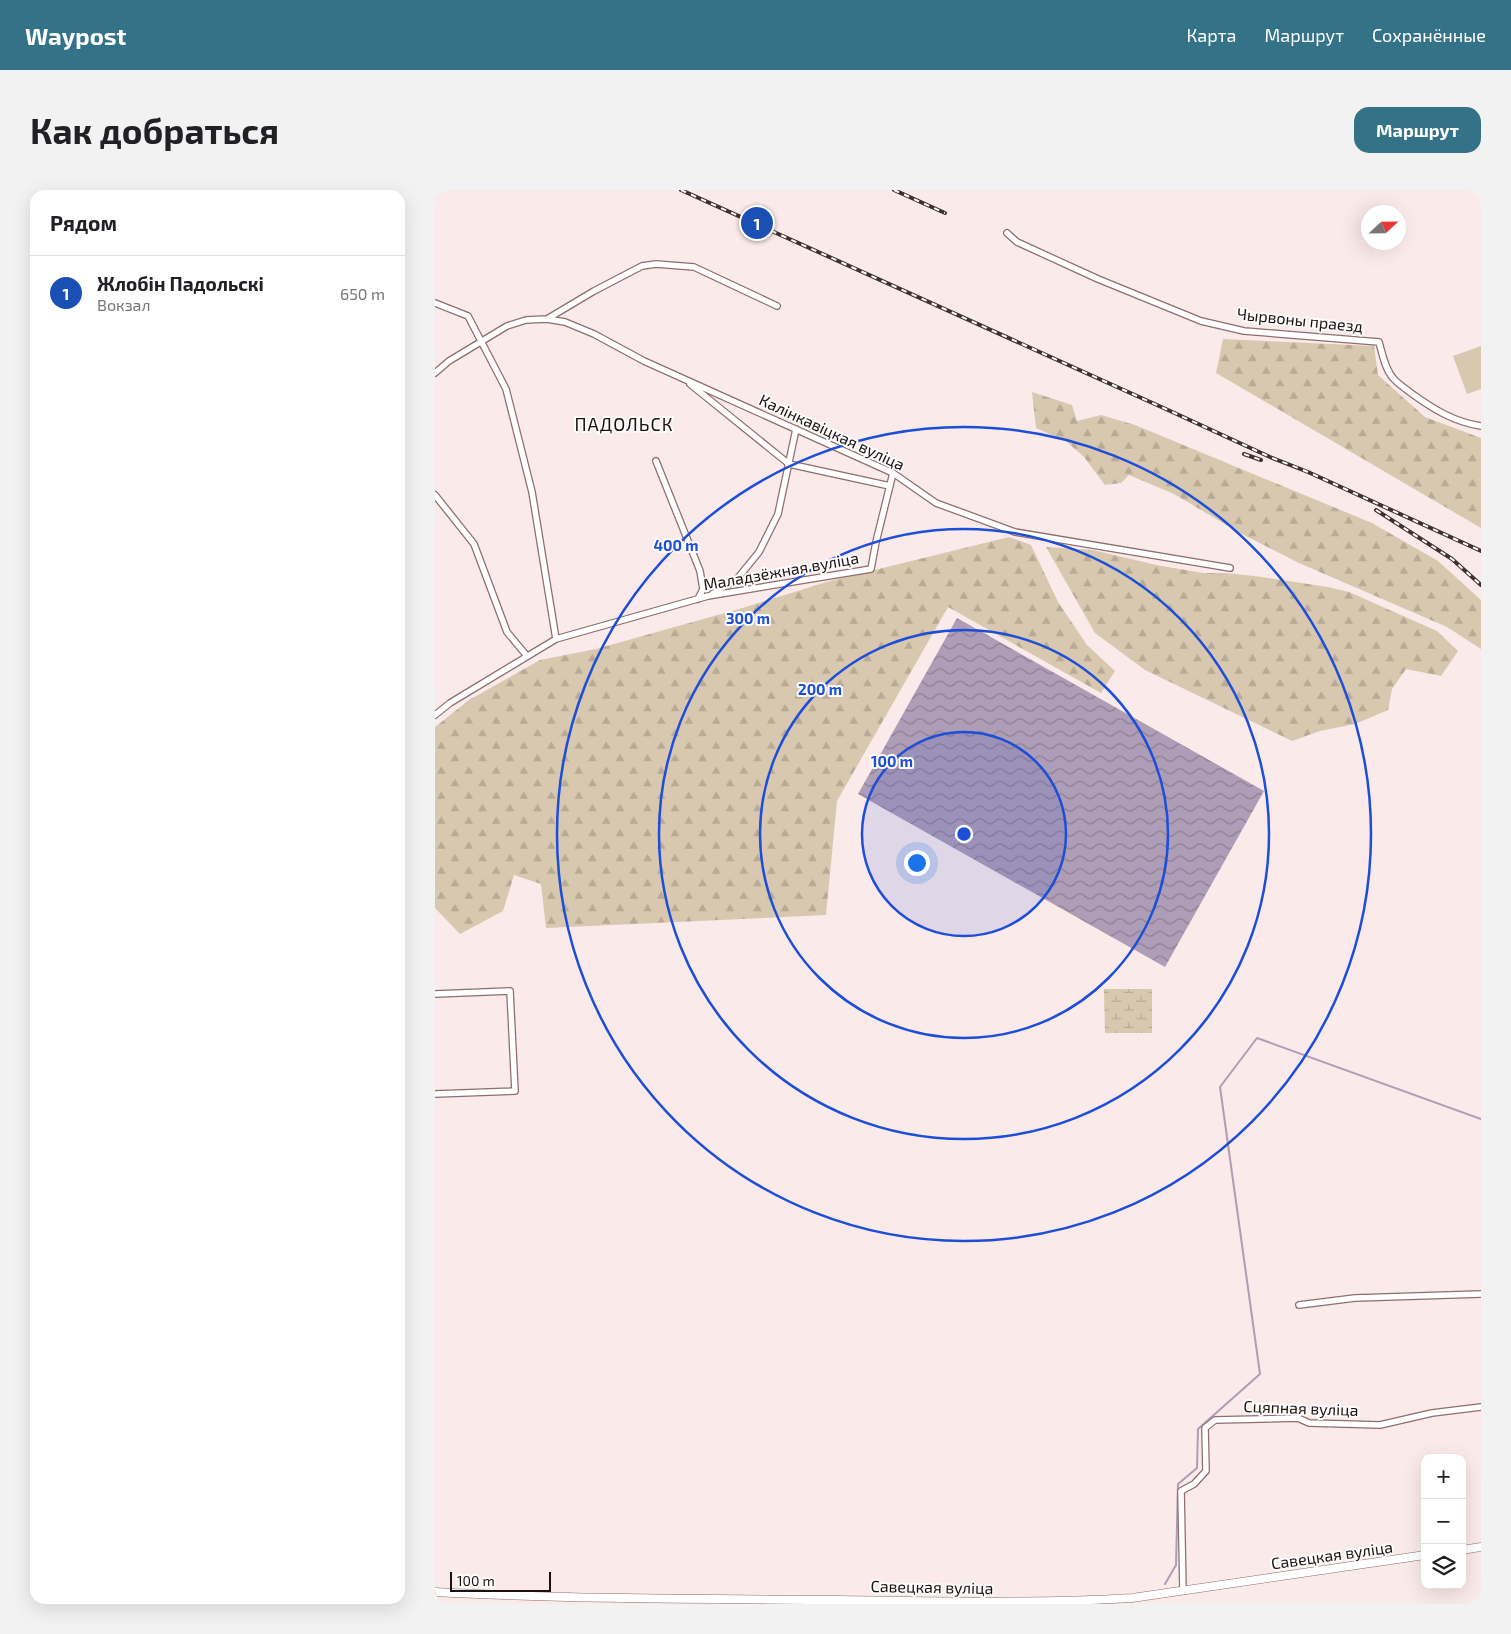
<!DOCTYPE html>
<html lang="ru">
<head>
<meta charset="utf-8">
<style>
  :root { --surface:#fff; --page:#f2f2f2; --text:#202124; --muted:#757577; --line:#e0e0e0; --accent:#337287 }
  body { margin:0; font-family:"Exo 2",sans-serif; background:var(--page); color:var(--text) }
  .controls { position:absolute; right:15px; bottom:15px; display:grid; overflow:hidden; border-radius:10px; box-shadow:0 5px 20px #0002 }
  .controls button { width:45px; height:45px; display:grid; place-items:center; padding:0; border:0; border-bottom:1px solid var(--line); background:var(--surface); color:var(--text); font:25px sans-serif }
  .compass { position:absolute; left:926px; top:15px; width:45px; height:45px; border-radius:50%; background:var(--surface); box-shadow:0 5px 20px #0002; rotate:68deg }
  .scale { position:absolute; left:15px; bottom:12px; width:101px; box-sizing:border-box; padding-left:5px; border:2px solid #1d1010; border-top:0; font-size:14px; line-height:18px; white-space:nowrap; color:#1d1010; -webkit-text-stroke:4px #fcfcfc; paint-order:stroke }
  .you { position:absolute; left:481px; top:672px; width:18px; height:18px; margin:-12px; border:4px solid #fff; border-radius:50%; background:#1a73e8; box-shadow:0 0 0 8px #1a73e833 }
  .badge { display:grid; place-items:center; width:32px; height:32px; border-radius:50%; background:var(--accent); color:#fff; font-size:16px; font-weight:700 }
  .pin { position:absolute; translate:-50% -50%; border:2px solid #fff; box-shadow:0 1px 5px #0006 }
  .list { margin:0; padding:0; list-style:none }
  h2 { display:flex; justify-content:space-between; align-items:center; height:65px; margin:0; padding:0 20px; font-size:21px }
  h2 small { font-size:16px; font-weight:400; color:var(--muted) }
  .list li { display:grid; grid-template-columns:32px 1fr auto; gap:15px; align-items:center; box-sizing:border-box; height:75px; padding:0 20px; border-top:1px solid var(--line) }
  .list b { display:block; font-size:19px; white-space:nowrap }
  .list p { margin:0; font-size:16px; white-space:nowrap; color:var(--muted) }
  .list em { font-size:16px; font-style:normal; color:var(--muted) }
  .icon { flex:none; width:28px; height:28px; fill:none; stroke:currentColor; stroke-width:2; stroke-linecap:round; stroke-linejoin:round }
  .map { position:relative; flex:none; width:1046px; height:1414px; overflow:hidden; border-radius:15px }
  header { display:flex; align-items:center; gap:30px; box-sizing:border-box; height:70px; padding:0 25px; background:var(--accent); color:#fff }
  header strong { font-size:24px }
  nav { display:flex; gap:28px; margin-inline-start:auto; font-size:18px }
  .intro { display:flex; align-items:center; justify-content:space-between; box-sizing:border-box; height:120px; padding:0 30px }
  h1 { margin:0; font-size:35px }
  .button { padding:12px 22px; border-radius:15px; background:var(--accent); color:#fff; font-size:18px; font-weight:700 }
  main { display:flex; gap:30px; padding:0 30px }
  aside { flex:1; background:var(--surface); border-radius:15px; box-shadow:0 5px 20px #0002 }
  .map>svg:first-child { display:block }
  .green { fill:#d7c8af }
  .forest { fill:url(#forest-firs) }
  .wetland { fill:url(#wetland-marsh) }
  .water { fill:url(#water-waves) }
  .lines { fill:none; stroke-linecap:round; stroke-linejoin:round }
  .stream { stroke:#ae9db6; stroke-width:2 }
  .minor-casing { stroke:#8f6d6e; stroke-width:8 }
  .secondary-casing { stroke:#8f6d6e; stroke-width:9 }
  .minor { stroke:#fff; stroke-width:5.5 }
  .secondary { stroke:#fff; stroke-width:8 }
  .rail-casing { stroke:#3f3131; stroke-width:4 }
  .rail { stroke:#fcfcfc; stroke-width:2; stroke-dasharray:5.5; stroke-linecap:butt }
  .ring { fill:none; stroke:#1d4ed8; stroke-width:2.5 }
  .labels { text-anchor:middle; stroke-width:4; stroke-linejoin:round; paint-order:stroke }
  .street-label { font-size:16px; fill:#1d1010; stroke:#fcfcfc }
  .neighbourhood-label { font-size:18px; letter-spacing:1px; fill:#1d1010; stroke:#fcfcfc }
  .centre { fill:#1d4ed8; stroke:#fcfcfc; stroke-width:2.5 }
  .ring-label { font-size:15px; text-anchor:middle; font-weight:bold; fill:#1d4ed8; stroke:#fcfcfc; stroke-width:4; stroke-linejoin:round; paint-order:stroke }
</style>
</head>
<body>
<header>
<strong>Waypost</strong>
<nav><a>Карта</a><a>Маршрут</a><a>Сохранённые</a></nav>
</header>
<div class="intro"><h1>Как добраться</h1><a class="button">Маршрут</a></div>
<main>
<aside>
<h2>Рядом<small></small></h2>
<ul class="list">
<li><span class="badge" style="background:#1a4fb4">1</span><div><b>Жлобін Падольскі</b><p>Вокзал</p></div><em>650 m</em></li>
</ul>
</aside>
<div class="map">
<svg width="1046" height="1414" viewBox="0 0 1046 1414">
  <defs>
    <pattern id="forest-firs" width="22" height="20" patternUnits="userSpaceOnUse" patternTransform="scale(1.25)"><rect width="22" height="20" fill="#d7c8af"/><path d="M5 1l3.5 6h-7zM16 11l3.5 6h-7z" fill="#b8ab96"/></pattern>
    <pattern id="wetland-marsh" width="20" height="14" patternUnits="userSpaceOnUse" patternTransform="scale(1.25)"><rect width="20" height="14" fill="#d7c8af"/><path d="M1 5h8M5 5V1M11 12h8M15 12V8" fill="none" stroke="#b8ab96"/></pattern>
    <pattern id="water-waves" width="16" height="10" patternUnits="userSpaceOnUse" patternTransform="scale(1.25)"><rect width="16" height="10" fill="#ae9db6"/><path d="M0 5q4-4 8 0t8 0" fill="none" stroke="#8d7f93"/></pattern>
  </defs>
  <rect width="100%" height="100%" fill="#faeaea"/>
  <path class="green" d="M1046,156V199L1032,204L1018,166Z"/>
  <path class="forest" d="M788,149L939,156L943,185L990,227L1046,248V338L781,183Z
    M597,202L637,215L642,231L666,225L700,235L937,333L1003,371L1046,410V459L1012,437L864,373L805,343L739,304L694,285L686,293L670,295L649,267L632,252L601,238Z
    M574,347L596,355L623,412L652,455L680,481L666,503L513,417L402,611L391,725L111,738L106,694L79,685L68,721L25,744L0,718V537L34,510L105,470L161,459L304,419L395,391Z
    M611,357L658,360L721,375L768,383H789L820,386L893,397L914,402L1002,441L1023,461L1006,486L971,479L957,499L953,520L920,534L885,541L857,551L710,480L660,443Z"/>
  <path class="wetland" d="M669,799H717V843H670Z"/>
  <path class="water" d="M522,428L829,601L730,777L423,604Z"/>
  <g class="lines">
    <path class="stream" d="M730,1394L741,1375L743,1294L762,1278L763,1239L825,1184L785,897L822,848L1046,929"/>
    <g class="minor-casing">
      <path id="minor" d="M572,43L582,52L663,89L766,131L809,141L944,152C947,163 950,179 958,188C963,194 970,198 976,203C998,219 1019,232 1046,236
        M0,113L33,126L71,199L97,302L121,449
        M112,129L159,101L207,76L221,74L259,77L342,116
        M0,183L14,171L72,136L91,130L112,129L130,132L159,144L209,171L458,283L501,313L580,342L795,378
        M255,194L354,274L455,296
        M221,271L265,381L268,399L263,409
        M0,305L39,354L72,442L92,466
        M277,404L302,389L324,362L343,324L361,239
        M0,525L15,513L121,449L273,406L436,379L441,352L458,283
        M0,804L75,801L80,901L0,904
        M864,1115L920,1108L1046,1104
        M748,1401L746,1301L759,1294L771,1281L770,1238L780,1230L863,1228L874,1233L945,1235L997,1223L1046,1217"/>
    </g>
    <g class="secondary-casing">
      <path id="secondary" d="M1027,1360L1046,1357
        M0,1402C134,1409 268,1409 401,1410C500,1411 599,1414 697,1408L990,1365"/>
    </g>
    <use href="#minor" class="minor"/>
    <use href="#secondary" class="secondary"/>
    <g class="rail-casing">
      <path id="rail" d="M246,0L733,220L835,267L873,282L1046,361
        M459,0L510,23
        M809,264L826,270
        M941,320L1017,369L1046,395"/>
    </g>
    <use href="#rail" class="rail"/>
  </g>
  <circle cx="529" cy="644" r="102" fill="#1d4ed8" fill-opacity=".12"/>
  <g class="ring">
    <circle cx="529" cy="644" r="102"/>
    <circle cx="529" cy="644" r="204"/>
    <circle cx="529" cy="644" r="305"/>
    <circle cx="529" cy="644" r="407"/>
  </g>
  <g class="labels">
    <g class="street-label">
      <text transform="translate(865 130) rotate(6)" y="6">Чырвоны праезд</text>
      <text transform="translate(397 242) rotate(25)" y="6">Калінкавіцкая вуліца</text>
      <text transform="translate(346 381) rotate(-10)" y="6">Маладзёжная вуліца</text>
      <text transform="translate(866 1218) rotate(2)" y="6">Сцяпная вуліца</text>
      <text transform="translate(897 1365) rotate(-8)" y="6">Савецкая вуліца</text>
      <text transform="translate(497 1397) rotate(1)" y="6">Савецкая вуліца</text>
    </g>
    <g class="neighbourhood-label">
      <text x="189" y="241">ПАДОЛЬСК</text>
    </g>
  </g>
  <circle cx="529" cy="644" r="8" class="centre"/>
  <g class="ring-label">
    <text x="241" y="361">400 m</text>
    <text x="313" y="434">300 m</text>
    <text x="385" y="505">200 m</text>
    <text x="457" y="577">100 m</text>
  </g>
</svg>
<div class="controls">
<button>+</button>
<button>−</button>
<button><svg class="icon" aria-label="layers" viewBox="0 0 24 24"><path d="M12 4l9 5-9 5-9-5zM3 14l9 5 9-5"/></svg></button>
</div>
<svg class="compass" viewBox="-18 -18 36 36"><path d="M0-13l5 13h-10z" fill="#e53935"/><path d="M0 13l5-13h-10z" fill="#757577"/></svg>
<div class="scale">100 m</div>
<div class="you"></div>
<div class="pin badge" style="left:322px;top:33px;background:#1a4fb4">1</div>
</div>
</main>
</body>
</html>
